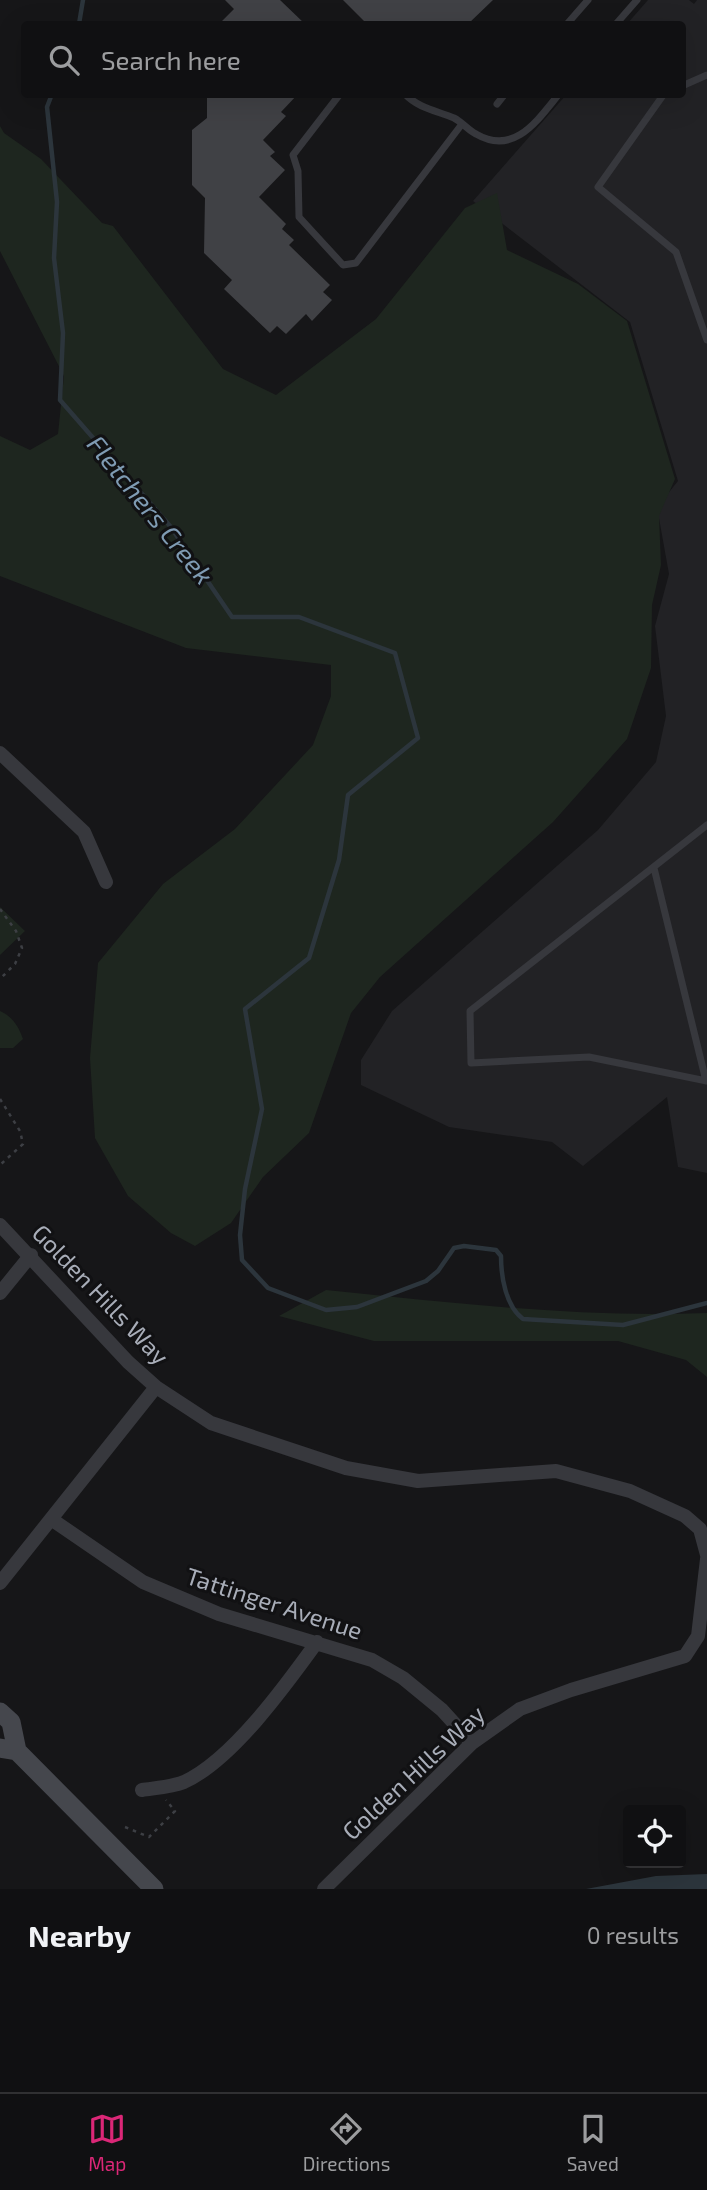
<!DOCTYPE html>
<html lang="en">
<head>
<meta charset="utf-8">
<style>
  :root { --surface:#101012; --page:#19191b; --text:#f1f3f6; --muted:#9c9d9f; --line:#303032; --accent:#db2777 }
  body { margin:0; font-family:"Exo 2",sans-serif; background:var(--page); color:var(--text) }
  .controls { position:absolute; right:21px; bottom:21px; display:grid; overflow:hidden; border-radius:7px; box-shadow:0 7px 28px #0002 }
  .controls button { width:63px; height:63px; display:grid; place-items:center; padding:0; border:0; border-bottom:2px solid var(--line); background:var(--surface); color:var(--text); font:35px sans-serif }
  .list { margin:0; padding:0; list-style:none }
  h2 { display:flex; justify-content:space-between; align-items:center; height:91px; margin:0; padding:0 28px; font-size:30px }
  h2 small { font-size:23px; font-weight:400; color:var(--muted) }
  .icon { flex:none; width:38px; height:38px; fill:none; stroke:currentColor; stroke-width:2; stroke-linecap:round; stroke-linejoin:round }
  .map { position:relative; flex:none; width:707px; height:1889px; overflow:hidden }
  .search { position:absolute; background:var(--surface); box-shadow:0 7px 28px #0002; left:21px; right:21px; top:21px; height:77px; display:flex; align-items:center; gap:18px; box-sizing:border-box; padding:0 24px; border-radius:7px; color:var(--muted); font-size:26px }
  .sheet { height:203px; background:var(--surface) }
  nav { display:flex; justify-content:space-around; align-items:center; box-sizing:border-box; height:98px; border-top:2px solid var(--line); background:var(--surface); font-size:19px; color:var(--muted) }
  nav a { display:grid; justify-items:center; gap:4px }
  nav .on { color:var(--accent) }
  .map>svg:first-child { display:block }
  .built { fill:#222225 }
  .green { fill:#1e261f }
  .water { fill:#2c353c }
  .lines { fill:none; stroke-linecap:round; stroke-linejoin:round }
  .stream { stroke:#2c353c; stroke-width:4.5 }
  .building { fill:#404145 }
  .path { stroke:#3d3f44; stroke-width:2.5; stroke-dasharray:3.5 5; stroke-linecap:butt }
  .lane { stroke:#37383d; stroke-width:7 }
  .street { stroke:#37383d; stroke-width:14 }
  .secondary { stroke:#45474d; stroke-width:19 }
  .labels { text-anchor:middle; stroke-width:6; stroke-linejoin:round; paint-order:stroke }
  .street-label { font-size:24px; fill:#a8adb8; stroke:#111113 }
  .water-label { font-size:26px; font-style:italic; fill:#7f9bb3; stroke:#111113 }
</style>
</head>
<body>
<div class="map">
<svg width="707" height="1889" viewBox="0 0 707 1889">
  <rect width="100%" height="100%" fill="#161618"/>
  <path class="built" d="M648,0H689L694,4L697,0H707V1173L678,1167L667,1097L583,1166L552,1142L449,1127L361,1085V1060L392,1011L598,830L656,762L666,716L655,626L669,574L657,507L678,481L630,322L473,201L566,95L682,94V24H627Z"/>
  <path class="green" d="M0,126L4,133L41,159L102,223L113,226L223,369L276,395L376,319L465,208L497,193L507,250L578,284L627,321L675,479L659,516L661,565L652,605L651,668L627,739L553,822L380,977L351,1013L309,1133L263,1177L231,1223L195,1246L171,1233L128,1196L95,1138L90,1058L98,963L163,884L235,829L313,745L331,696V665L186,648L0,576V436L30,450L58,434L64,376L0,251Z
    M0,907L25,931L0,955Z
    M0,1011C12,1016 19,1027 23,1039L13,1048H0Z
    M326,1290C454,1303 579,1318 707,1313V1377L686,1360L618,1341H374L279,1316Z"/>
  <path class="water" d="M707,1874V1889H586L656,1876Z"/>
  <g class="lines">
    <path class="stream" d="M79,24L83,0
      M52,94L47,107L57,202L54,258L63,333L60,400L170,526L232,617H299L395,653L418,738L348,795L339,860L309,958L245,1009L262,1109L245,1189L240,1235L242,1260L268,1288L326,1310L357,1307L426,1281L438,1271L454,1248L464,1246L496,1250L501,1256C501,1278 506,1306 523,1319L623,1325L707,1303"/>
  </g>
  <path class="building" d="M225,0H280L305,24H219L234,9Z
    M343,0H493L468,24H367Z
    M207,94H298L281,112L286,116L263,140L275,152L270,156L285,170L259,197L286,224L282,229L294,240L289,245L330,285L323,292L332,300L312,321L306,314L286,334L277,326L270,333L224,289L232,280L204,253L205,198L192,185V130L207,118Z"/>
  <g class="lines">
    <path class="path" d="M0,909L16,931L22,948L15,964L0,979
      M0,1099L20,1131L23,1144L0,1165
      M125,1827L149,1837L175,1811L166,1800"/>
    <path class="lane" d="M567,24L588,0
      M616,24L637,0
      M682,86L707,75
      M340,94L293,155L298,171L299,217L343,265L356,263L462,124
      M405,94C418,108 437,111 454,118C462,122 468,130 476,134C514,156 537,121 559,94
      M664,94L598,187L676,252L707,340
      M497,104L505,94
      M707,825L470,1011L471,1063L589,1057L707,1081
      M654,868L706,1081"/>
    <path class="street" d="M0,753L84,832L106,882
      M0,1225L128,1362L156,1387L211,1423L346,1468L418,1481L556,1471L630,1491L685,1516L700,1529L707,1555
      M0,1293L31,1255
      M51,1519L143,1582L219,1614L372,1660L403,1678L442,1710L472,1743
      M0,1583L156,1387
      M142,1790C155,1788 172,1787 184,1782C232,1760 286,1685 317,1642
      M324,1889L472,1743L520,1709L571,1690L685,1656L698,1636L707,1559"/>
    <path class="secondary" d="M0,1712L11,1722L17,1751
      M0,1748L17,1751L154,1889"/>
  </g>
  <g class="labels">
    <g class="street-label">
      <text transform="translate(100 1295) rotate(46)" y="8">Golden Hills Way</text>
      <text transform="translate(274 1604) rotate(18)" y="8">Tattinger Avenue</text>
      <text transform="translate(414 1773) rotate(-43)" y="8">Golden Hills Way</text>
    </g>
    <g class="water-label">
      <text transform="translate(150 510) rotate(51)" y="9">Fletchers Creek</text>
    </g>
  </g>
</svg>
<div class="controls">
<button><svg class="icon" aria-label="locate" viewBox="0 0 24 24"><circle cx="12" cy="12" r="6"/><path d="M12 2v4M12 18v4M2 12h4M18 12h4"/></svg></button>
</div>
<div class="search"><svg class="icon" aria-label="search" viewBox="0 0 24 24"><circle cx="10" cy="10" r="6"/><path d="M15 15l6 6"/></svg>Search here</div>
</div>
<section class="sheet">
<h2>Nearby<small>0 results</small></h2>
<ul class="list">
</ul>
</section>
<nav>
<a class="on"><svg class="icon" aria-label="map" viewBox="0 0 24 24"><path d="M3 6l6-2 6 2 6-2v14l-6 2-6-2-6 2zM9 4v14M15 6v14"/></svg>Map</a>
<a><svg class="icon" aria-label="directions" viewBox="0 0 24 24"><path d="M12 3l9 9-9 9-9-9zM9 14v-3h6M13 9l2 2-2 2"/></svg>Directions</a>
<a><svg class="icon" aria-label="saved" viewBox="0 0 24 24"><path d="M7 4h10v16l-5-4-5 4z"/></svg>Saved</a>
</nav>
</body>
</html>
